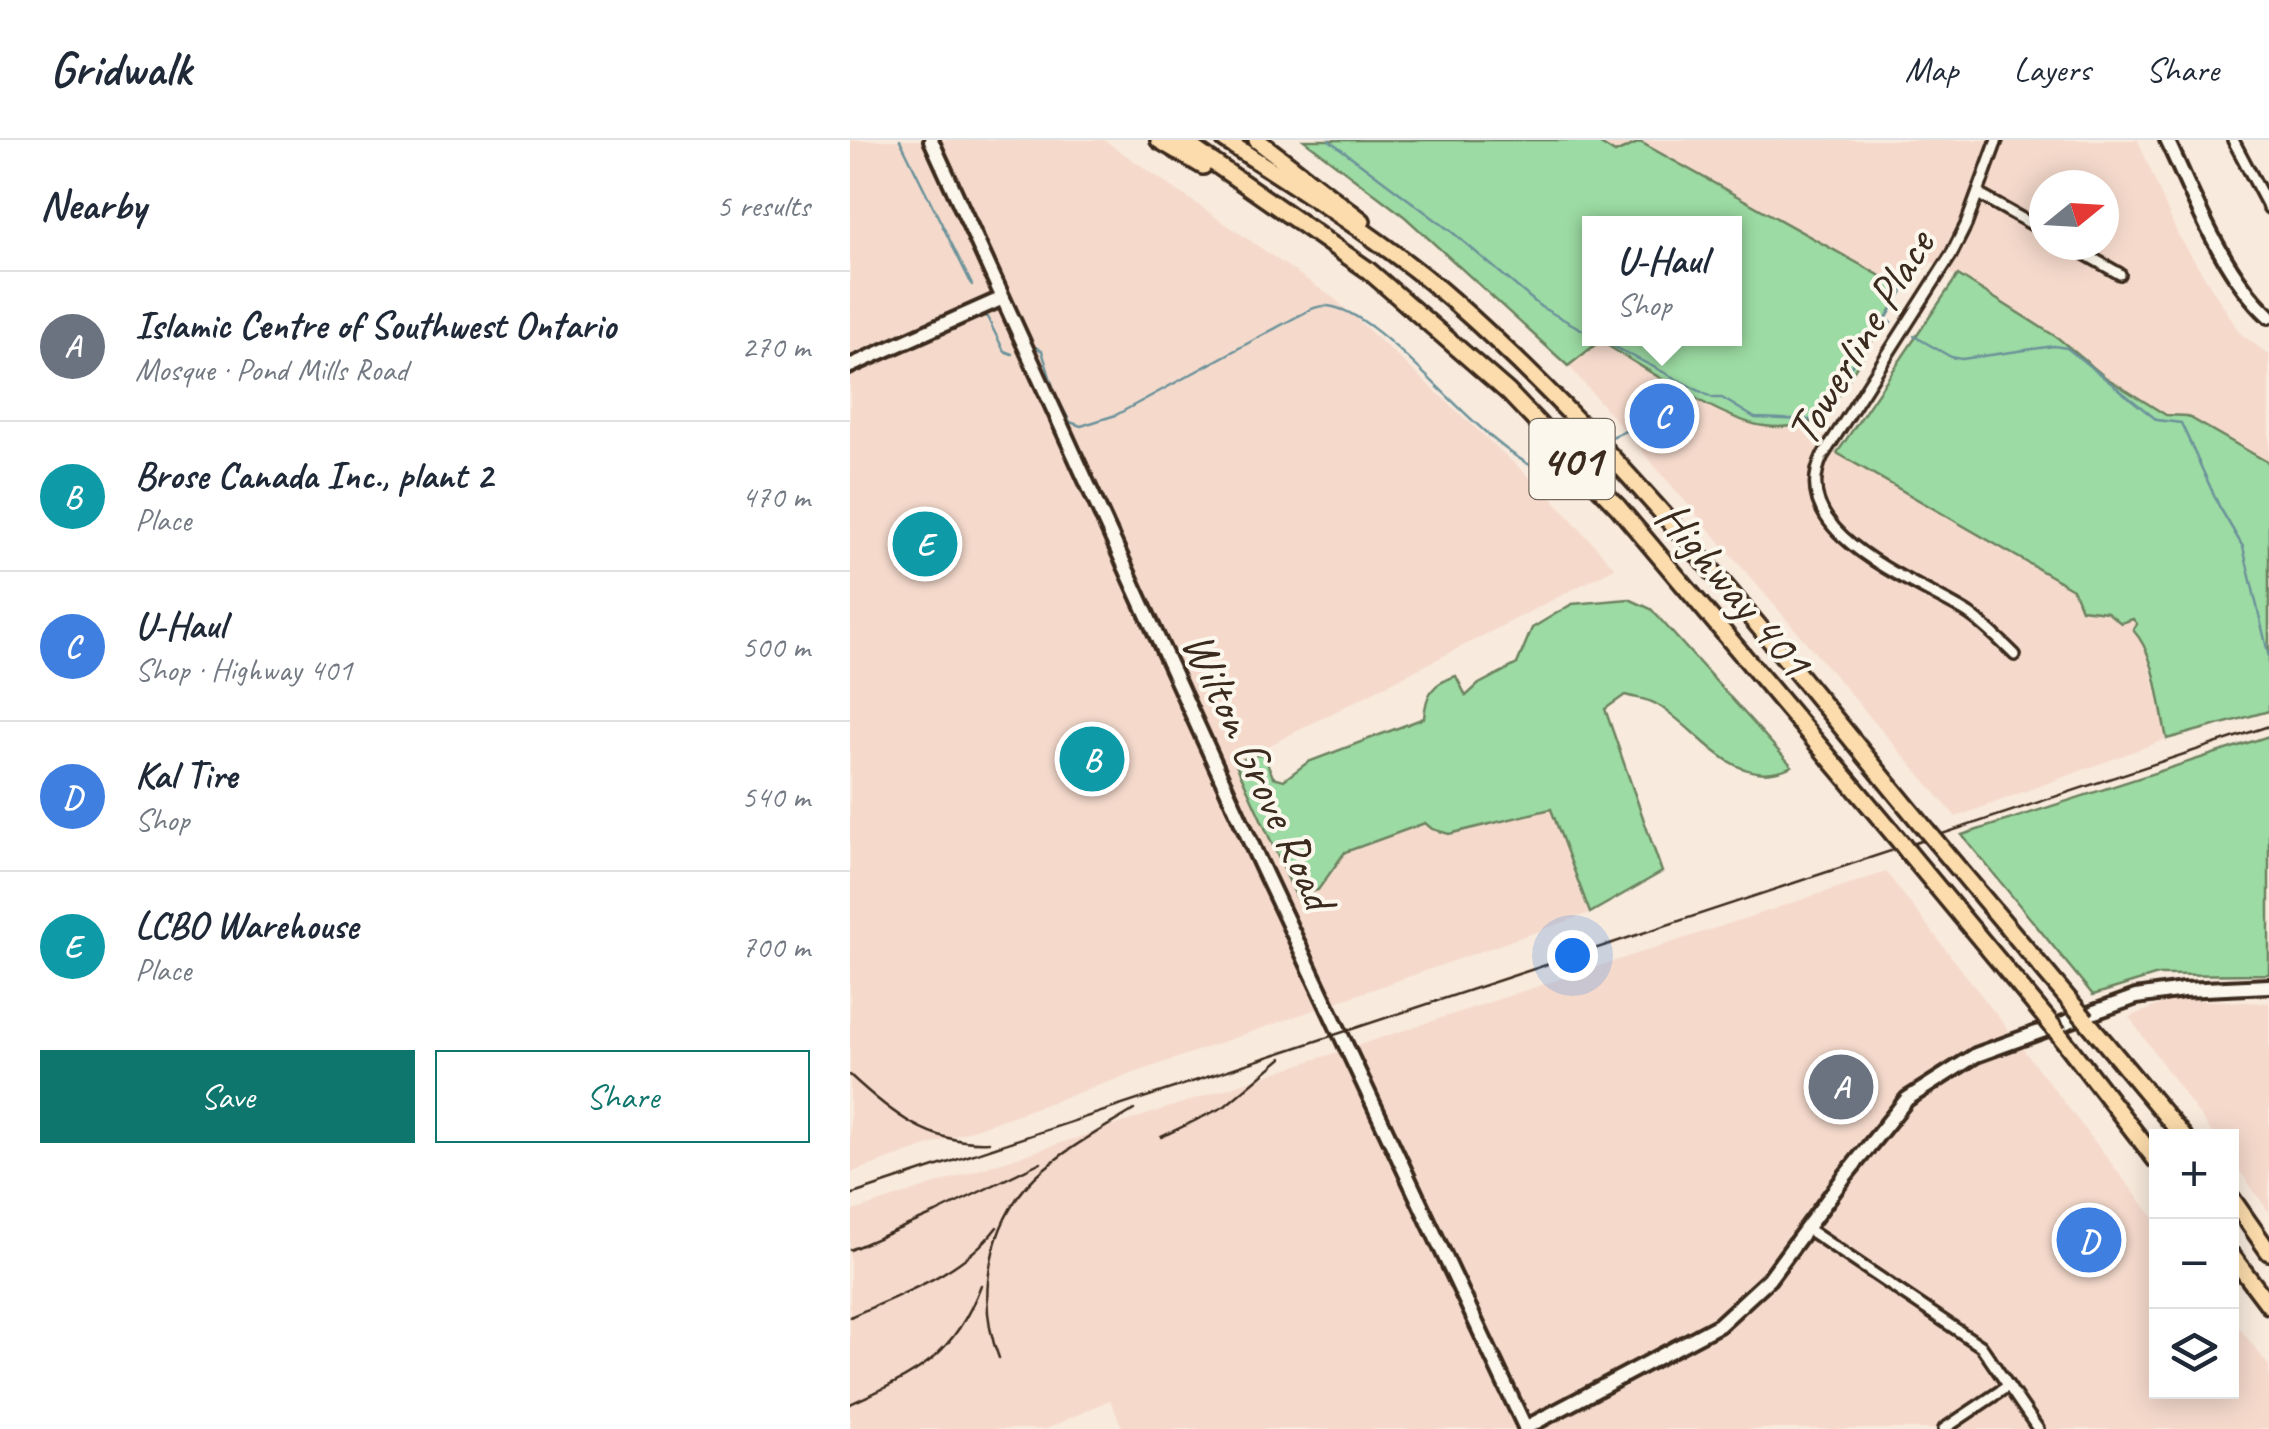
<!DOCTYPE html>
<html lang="en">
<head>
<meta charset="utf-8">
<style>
  :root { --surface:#fff; --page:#f6f6f7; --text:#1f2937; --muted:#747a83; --line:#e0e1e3; --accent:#0f766e }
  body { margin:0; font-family:Caveat,sans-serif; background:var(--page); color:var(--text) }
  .controls { position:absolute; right:30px; bottom:30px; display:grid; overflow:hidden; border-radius:0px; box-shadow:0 5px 25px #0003 }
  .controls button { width:90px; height:90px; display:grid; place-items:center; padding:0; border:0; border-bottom:2px solid var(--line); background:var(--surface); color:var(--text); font:50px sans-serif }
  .compass { position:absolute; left:1179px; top:30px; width:90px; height:90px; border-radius:50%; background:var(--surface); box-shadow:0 5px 25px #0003; rotate:72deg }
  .you { position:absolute; left:722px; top:815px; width:35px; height:35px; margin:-25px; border:8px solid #fff; border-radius:50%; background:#1a73e8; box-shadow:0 0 0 15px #1a73e833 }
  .badge { display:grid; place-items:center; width:65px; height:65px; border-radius:50%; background:var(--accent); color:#fff; font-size:32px; font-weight:700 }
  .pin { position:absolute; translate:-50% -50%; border:5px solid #fff; box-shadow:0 2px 10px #0006 }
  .popup { position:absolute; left:732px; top:76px; width:160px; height:130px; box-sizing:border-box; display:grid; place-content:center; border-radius:0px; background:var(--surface); filter:drop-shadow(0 2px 8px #0005); font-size:32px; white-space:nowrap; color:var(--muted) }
  .popup b { font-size:38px; color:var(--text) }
  .popup::after { content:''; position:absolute; left:50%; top:100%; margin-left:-20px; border:20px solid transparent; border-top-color:var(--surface) }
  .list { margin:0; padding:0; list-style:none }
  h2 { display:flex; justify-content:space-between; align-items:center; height:130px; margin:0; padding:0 40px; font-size:42px }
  h2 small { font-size:32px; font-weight:400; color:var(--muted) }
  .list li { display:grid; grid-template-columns:65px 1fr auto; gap:30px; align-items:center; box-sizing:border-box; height:150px; padding:0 40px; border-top:2px solid var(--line) }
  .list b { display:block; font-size:38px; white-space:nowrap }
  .list p { margin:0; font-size:32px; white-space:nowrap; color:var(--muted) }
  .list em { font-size:32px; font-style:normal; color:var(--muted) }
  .actions { display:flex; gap:20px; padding:30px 40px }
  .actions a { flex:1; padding:22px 0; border:2px solid var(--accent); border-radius:0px; text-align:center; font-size:35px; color:var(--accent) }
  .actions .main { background:var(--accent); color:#fff }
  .icon { flex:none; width:55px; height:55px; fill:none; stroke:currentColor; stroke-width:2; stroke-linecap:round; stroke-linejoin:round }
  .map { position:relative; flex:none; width:1419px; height:1289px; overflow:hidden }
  header { display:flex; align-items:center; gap:60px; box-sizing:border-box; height:140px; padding:0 50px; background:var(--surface); border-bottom:2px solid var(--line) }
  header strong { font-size:48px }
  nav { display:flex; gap:55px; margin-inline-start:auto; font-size:35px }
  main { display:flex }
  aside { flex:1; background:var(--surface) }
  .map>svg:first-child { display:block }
  .built { fill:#f5dacc; fill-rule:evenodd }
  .green { fill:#9cdba3; stroke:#6c8260; stroke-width:2.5; fill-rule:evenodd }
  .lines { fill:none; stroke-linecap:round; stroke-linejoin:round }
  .stream { stroke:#6c929a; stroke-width:2.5 }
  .street-casing { stroke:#3b2a1e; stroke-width:16 }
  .secondary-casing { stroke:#3b2a1e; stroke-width:20 }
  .highway-casing { stroke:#3b2a1e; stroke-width:22 }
  .street { stroke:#fbf7ec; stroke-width:9 }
  .secondary { stroke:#fbf7ec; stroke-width:12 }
  .highway { stroke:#fcdcac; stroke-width:15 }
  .rail { stroke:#3b2a1e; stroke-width:2.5 }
  .highway-bridge-casing { stroke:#3b2a1e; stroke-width:22; stroke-linecap:butt }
  .highway-bridge { stroke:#fcdcac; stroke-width:15 }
  .labels { text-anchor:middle; stroke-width:8; stroke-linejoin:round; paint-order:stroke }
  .shield { fill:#fbf7ec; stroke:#75685c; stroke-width:2.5 }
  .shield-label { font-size:45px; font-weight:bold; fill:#3b2a1e }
  .street-label { font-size:48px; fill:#3b2a1e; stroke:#fbf7ec }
</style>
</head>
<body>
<header>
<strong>Gridwalk</strong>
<nav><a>Map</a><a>Layers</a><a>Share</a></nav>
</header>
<main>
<aside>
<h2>Nearby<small>5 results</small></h2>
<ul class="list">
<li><span class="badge" style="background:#6b7280">A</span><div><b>Islamic Centre of Southwest Ontario</b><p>Mosque · Pond Mills Road</p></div><em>270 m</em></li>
<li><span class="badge" style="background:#0f9aa8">B</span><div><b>Brose Canada Inc., plant 2</b><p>Place</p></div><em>470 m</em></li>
<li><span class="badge" style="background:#3f7fe0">C</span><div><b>U-Haul</b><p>Shop · Highway 401</p></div><em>500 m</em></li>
<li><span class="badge" style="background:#3f7fe0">D</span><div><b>Kal Tire</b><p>Shop</p></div><em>540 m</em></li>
<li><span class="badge" style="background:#0f9aa8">E</span><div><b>LCBO Warehouse</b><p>Place</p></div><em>700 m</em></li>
</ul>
<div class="actions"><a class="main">Save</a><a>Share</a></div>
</aside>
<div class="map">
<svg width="1419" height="1289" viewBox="0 0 1419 1289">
  <rect width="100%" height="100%" fill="#f8eadd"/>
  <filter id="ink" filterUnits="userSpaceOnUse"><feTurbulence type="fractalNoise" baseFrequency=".01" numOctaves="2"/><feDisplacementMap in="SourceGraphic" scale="20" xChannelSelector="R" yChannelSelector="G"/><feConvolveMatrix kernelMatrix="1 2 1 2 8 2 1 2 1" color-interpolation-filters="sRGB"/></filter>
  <g filter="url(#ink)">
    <path class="built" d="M0,0H254L485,159L703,359L765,428L385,623L468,750L495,712L557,688L575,682L600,694L701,669L740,773L0,1033Z
      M744,0H1288L1327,93L1390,193L1419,215V323L1337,276L1316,275L1255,237L1208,198L1082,122L1054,149L790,2L765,13ZM1194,45H1254V105H1194Z
      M749,201L874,273L913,286L956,285L987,313L1223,449L1226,462L1257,472L1271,483L1283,479L1287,484L1283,490L1292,500L1298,516L1317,599L1106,677L719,226Z
      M1036,732L1306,1081V1252H1382V1178L1419,1226V1289H273L260,1260L196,1289H0V1072Z
      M1324,859L1419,863V1072L1382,1020V996H1364L1279,877Z"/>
    <path class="green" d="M454,0H744L765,13L790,2L1054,149L975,277C956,285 935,289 914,286C872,281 789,224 750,201L718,226L555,77ZM740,84H884V198H740Z
      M1108,135L1208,198L1255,237L1316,275L1337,276L1419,323V571L1317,599C1309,565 1307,516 1283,490L1287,484L1283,479L1271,483L1257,472L1231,469L1223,449L987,313Z
      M779,459L801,469L942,626C885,654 849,588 806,564C798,559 785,558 775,555L755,569L812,732L740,773L701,669L599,694L582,689L575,683L495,712L468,750L446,756L385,622L413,613L423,637L434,640L458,622L574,578C576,553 582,544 606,536L616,556L629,544L667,524L682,488L722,464Z
      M1419,596V834L1308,835L1243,855L1112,695Z"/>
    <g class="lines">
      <path class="stream" d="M50,0L122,145
        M479,0L602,92L691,167L740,194
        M137,177L154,211L162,214
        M1036,179L1063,134
        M1064,196L1101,217L1112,219L1204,206L1217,208L1307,280L1331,283L1369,366L1393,407L1419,517
        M748,198L863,258H872L905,278L960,280L971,273L1032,178L1041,182
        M182,205L192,211L205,253L220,282L231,286L266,275L448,176C457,172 466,165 477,166C535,170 626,307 695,332L706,326
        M757,299L803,279"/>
      <g class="street-casing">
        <path id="street" d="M1147,0L1116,85L1101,115L972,317C935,396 1068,441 1119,474C1136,486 1151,501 1165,515
          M1383,0L1419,68
          M1128,54L1194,91
          M1219,105L1270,134
          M956,1088L1131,1206L1188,1289
          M1094,1289L1158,1246"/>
      </g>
      <g class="secondary-casing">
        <path id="secondary" d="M81,0L411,725L676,1289
          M1317,0C1344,57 1372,133 1419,176
          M0,226L153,158
          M675,1288L869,1185L919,1139L995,1036L1057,959L1126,915L1286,857L1333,850L1419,846"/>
      </g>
      <g class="highway-casing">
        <path id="highway" d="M309,0L353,26
          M331,0L518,130L658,252L768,367L1051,703
          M375,0C452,51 534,100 603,161C781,318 926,509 1077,691
          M407,0L512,81
          M1087,703L1225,867
          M1058,712L1196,878
          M1236,880L1333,996
          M1208,893L1306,1020
          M1382,1059L1419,1112
          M1382,1116L1419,1165"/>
      </g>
      <use href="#street" class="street"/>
      <use href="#secondary" class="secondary"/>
      <use href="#highway" class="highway"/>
      <path class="rail" d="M0,935C41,973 80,1005 139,1002
        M311,997L375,966L432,918
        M0,1055L1419,586
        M0,1110L86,1073L191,1022
        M0,1177C53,1153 111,1134 147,1087
        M149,1218C125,1159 139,1081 186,1036C215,1009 251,990 284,970
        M0,1264C66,1234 104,1217 131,1145"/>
      <g class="highway-bridge-casing">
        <path id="highway-bridge" d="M1077,691L1087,703
          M1051,703L1058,712
          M1225,867L1236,880
          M1196,878L1208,893"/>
      </g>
      <use href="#highway-bridge" class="highway-bridge"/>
    </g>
  </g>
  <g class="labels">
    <rect class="shield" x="679.5" y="279" width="85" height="80" rx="8"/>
    <g class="shield-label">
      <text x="722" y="335">401</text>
    </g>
    <g class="street-label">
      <text transform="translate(1009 197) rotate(-59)" y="17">Towerline Place</text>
      <text transform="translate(885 448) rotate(50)" y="17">Highway 401</text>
      <text transform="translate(410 630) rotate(65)" y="17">Wilton Grove Road</text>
    </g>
  </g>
</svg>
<div class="controls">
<button>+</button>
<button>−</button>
<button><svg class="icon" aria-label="layers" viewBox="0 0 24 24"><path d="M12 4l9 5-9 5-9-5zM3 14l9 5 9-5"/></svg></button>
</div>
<svg class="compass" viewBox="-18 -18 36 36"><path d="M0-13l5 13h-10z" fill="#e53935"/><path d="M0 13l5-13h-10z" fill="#747a83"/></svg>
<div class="you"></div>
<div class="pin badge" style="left:991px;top:947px;background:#6b7280">A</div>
<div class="pin badge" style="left:242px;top:619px;background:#0f9aa8">B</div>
<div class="pin badge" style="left:812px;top:276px;background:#3f7fe0">C</div>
<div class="popup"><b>U-Haul</b>Shop</div>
<div class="pin badge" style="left:1239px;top:1100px;background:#3f7fe0">D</div>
<div class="pin badge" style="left:75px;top:404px;background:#0f9aa8">E</div>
</div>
</main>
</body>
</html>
